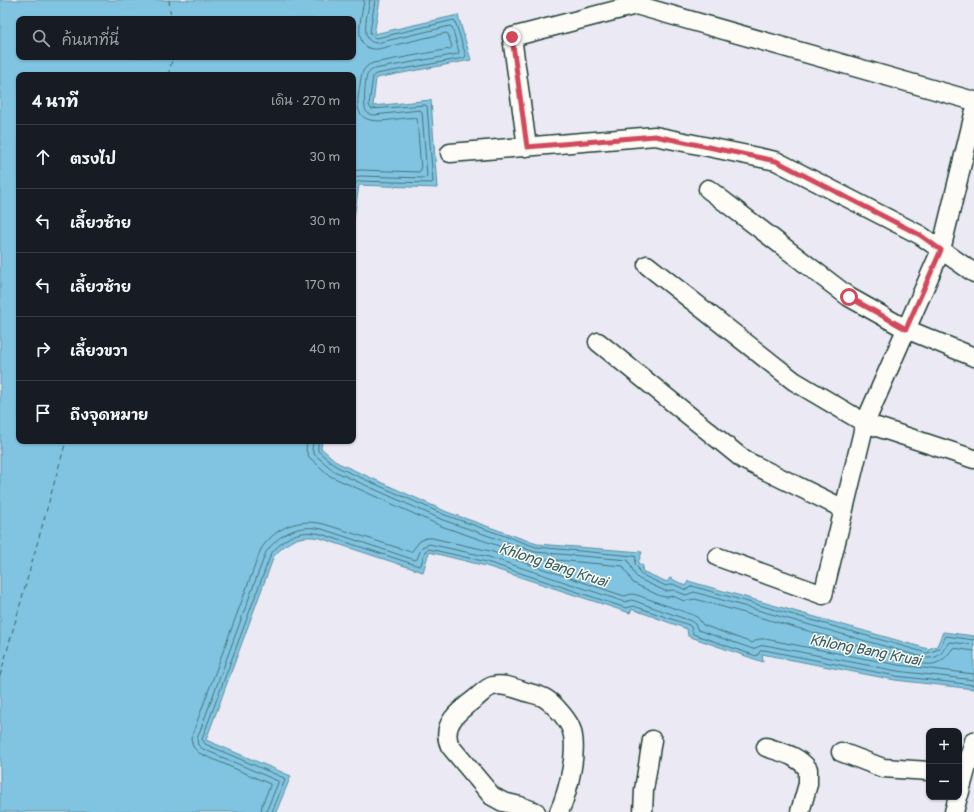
<!DOCTYPE html>
<html lang="th">
<head>
<meta charset="utf-8">
<style>
  :root { --surface:#171b24; --page:#20242c; --text:#f1f3f6; --muted:#9ea1a6; --line:#363941 }
  body { margin:0; font-family:Pangolin,"Playpen Sans Thai",sans-serif; background:var(--page); color:var(--text) }
  .controls { position:absolute; right:12px; bottom:12px; display:grid; overflow:hidden; border-radius:8px; box-shadow:0 1px 3px #0004 }
  .controls button { width:36px; height:36px; display:grid; place-items:center; padding:0; border:0; border-bottom:1px solid var(--line); background:var(--surface); color:var(--text); font:20px sans-serif }
  .stop { position:absolute; width:12px; height:12px; margin:-9px; border:3px solid #d1495b; border-radius:50%; background:#fff }
  .stop.end { background:#d1495b; border-color:#fff; box-shadow:0 1px 4px #0008 }
  .list { margin:0; padding:0; list-style:none }
  h2 { display:flex; justify-content:space-between; align-items:center; height:52px; margin:0; padding:0 16px; font-size:17px }
  h2 small { font-size:13px; font-weight:400; color:var(--muted) }
  .list li { display:grid; grid-template-columns:26px 1fr auto; gap:12px; align-items:center; box-sizing:border-box; height:64px; padding:0 16px; border-top:1px solid var(--line) }
  .list b { display:block; font-size:15px; white-space:nowrap }
  .list em { font-size:13px; font-style:normal; color:var(--muted) }
  .icon { flex:none; width:22px; height:22px; fill:none; stroke:currentColor; stroke-width:2; stroke-linecap:round; stroke-linejoin:round }
  .map { position:relative; flex:none; width:974px; height:812px; overflow:hidden }
  .search { position:absolute; background:var(--surface); box-shadow:0 1px 3px #0004; left:16px; top:16px; width:340px; height:44px; display:flex; align-items:center; gap:10px; box-sizing:border-box; padding:0 14px; border-radius:8px; color:var(--muted); font-size:15px }
  .panel { position:absolute; background:var(--surface); box-shadow:0 1px 3px #0004; left:16px; top:72px; width:340px; height:372px; border-radius:8px }
  .map>svg:first-child { display:block }
  .water { fill:#81c4e1; stroke:#5a8e9c; fill-rule:evenodd }
  .lines { fill:none; stroke-linecap:round; stroke-linejoin:round }
  .shore { stroke:#467379; stroke-width:1 }
  .ferry { stroke:#385f5f; stroke-width:1; stroke-dasharray:5 4; stroke-linecap:butt }
  .minor-casing { stroke:#1f3d34; stroke-width:21 }
  .minor { stroke:#fdfcf7; stroke-width:18 }
  .route { stroke:#d1495b; stroke-width:5 }
  .labels { text-anchor:middle; stroke-width:3; stroke-linejoin:round; paint-order:stroke }
  .water-label { font-size:15px; font-style:italic; fill:#385f5f; stroke:#fdfcf7 }
</style>
</head>
<body>
<div class="map">
<svg width="974" height="812" viewBox="0 0 974 812">
  <rect width="100%" height="100%" fill="#ebe9f4"/>
  <filter id="ink" filterUnits="userSpaceOnUse"><feTurbulence type="fractalNoise" baseFrequency=".025" numOctaves="2"/><feDisplacementMap in="SourceGraphic" scale="8" xChannelSelector="R" yChannelSelector="G"/><feConvolveMatrix kernelMatrix="1 2 1 2 8 2 1 2 1" color-interpolation-filters="sRGB"/></filter>
  <g filter="url(#ink)">
    <path class="water" d="M0,0H380L374,34L458,15L471,60L376,78L373,106L431,100L437,188L359,185L353,224V75H19V441H322L321,448L338,463L447,512L537,544L642,552L638,563L643,566L642,571L667,582L670,578L686,586L688,581L928,649L937,646L943,632L974,636V689L895,680L762,654L763,662L688,636L687,629L632,609L630,613L486,566L429,552L423,572L320,538C299,534 288,541 274,556L206,740L291,776L276,812H0ZM19,19H353V57H19Z"/>
    <g class="lines">
      <path class="shore" d="M353,171L360,170L419,172L421,170L417,118C401,115 362,132 358,107C357,100 359,92 360,85C361,75 362,67 373,63L450,49L452,47L448,34L446,33L378,49C350,51 362,16 364,0
        M353,178L360,176L425,178L427,176L422,112L420,110L374,115C371,115 368,114 366,111C363,106 365,81 367,75C369,72 371,70 374,69L458,54L459,52L452,27L450,26L377,43C358,43 368,12 370,0
        M353,198L355,184L359,181L431,183L433,182L427,106L425,105L371,109L369,105L373,76L376,74L464,58L466,56L455,21L454,20L377,38L373,37L370,32L375,0
        M307,441L306,450L309,457L330,476L441,526L534,558L623,566L633,583L660,596L667,597L673,596L684,601L695,599L925,664C938,666 946,658 953,648L974,651
        M313,441L312,449L314,454L334,471L443,520L535,552L628,560L635,575L639,579L665,591L673,590L686,595L694,592L926,658C941,659 942,651 949,642L974,645
        M318,441V451L337,467L445,515L536,547L634,556L636,557L635,564L638,568L640,574L666,586L673,584L686,590L692,586L927,653L939,649L946,636L974,640
        M261,812L262,805L270,786V784L199,753L193,747L191,738L261,549C276,527 298,518 324,524L411,552L420,541L426,538H432L490,551L624,596L632,594L637,595L693,615L698,618L703,625L752,643L759,639H765L898,665L974,674
        M267,812L268,807L278,783V781L203,749L198,745L197,739L266,552C280,533 299,524 322,529L415,560L417,559L422,547L429,544L489,557L625,602L631,600L635,601L691,621L695,624L698,630L753,649L760,646L765,645L897,671L974,680
        M272,812L285,780L284,778L205,744L202,739L271,554C285,537 298,529 321,534L419,566L421,565L425,551L429,549L487,562L626,608L634,606L689,625L691,627L693,634L756,656L758,655L760,651L764,650L896,676L974,685"/>
      <path class="ferry" d="M169,0L171,19
        M168,75L173,57
        M0,676L66,441"/>
      <g class="minor-casing">
        <path id="minor" d="M527,147L512,37L636,5L974,101
          M450,153L655,136L776,161L920,235L974,273
          M708,189L849,297L906,329L974,357
          M647,265L794,381L865,423L974,459
          M598,342L744,460L844,509
          M718,557L823,595L865,423L941,250L974,114
          M766,747C783,753 797,755 808,769V784L800,812
          M841,752L883,768L929,771
          M959,795L974,741
          M536,812L520,806L503,802L492,796L450,746C440,724 460,710 476,698C481,694 487,687 493,686C503,683 517,689 526,692C532,694 541,695 546,699C554,704 566,718 570,726C580,747 568,792 559,812
          M643,812L644,790L652,740
          M954,812L958,797"/>
      </g>
      <use href="#minor" class="minor"/>
    </g>
  </g>
  <g class="lines" filter="url(#ink)">
    <path class="route" d="M512,37L527,147L655,136L776,161L920,235L941,250L906,329L849,297"/>
  </g>
  <g class="labels">
    <g class="water-label">
      <text transform="translate(553 565) rotate(18)" y="5">Khlong Bang Kruai</text>
      <text transform="translate(865 650) rotate(11)" y="5">Khlong Bang Kruai</text>
    </g>
  </g>
</svg>
<div class="controls">
<button>+</button>
<button>−</button>
</div>
<div class="stop" style="left:849px;top:297px"></div>
<div class="stop end" style="left:512px;top:37px"></div>
<div class="search"><svg class="icon" aria-label="search" viewBox="0 0 24 24"><circle cx="10" cy="10" r="6"/><path d="M15 15l6 6"/></svg>ค้นหาที่นี่</div>
<section class="panel">
<h2>4 นาที<small>เดิน · 270 m</small></h2>
<ul class="list">
<li><svg class="icon" aria-label="ahead" viewBox="0 0 24 24"><path d="M12 20V5M6 11l6-6 6 6"/></svg><div><b>ตรงไป</b></div><em>30 m</em></li>
<li><svg class="icon" aria-label="left" viewBox="0 0 24 24"><path d="M17 20v-9H6M10 6l-5 5 5 5"/></svg><div><b>เลี้ยวซ้าย</b></div><em>30 m</em></li>
<li><svg class="icon" aria-label="left" viewBox="0 0 24 24"><path d="M17 20v-9H6M10 6l-5 5 5 5"/></svg><div><b>เลี้ยวซ้าย</b></div><em>170 m</em></li>
<li><svg class="icon" aria-label="right" viewBox="0 0 24 24"><path d="M7 20v-9h11M14 6l5 5-5 5"/></svg><div><b>เลี้ยวขวา</b></div><em>40 m</em></li>
<li><svg class="icon" aria-label="arrive" viewBox="0 0 24 24"><path d="M6 21V4h12l-3 4 3 4H6"/></svg><div><b>ถึงจุดหมาย</b></div></li>
</ul>
</section>
</div>
</body>
</html>
